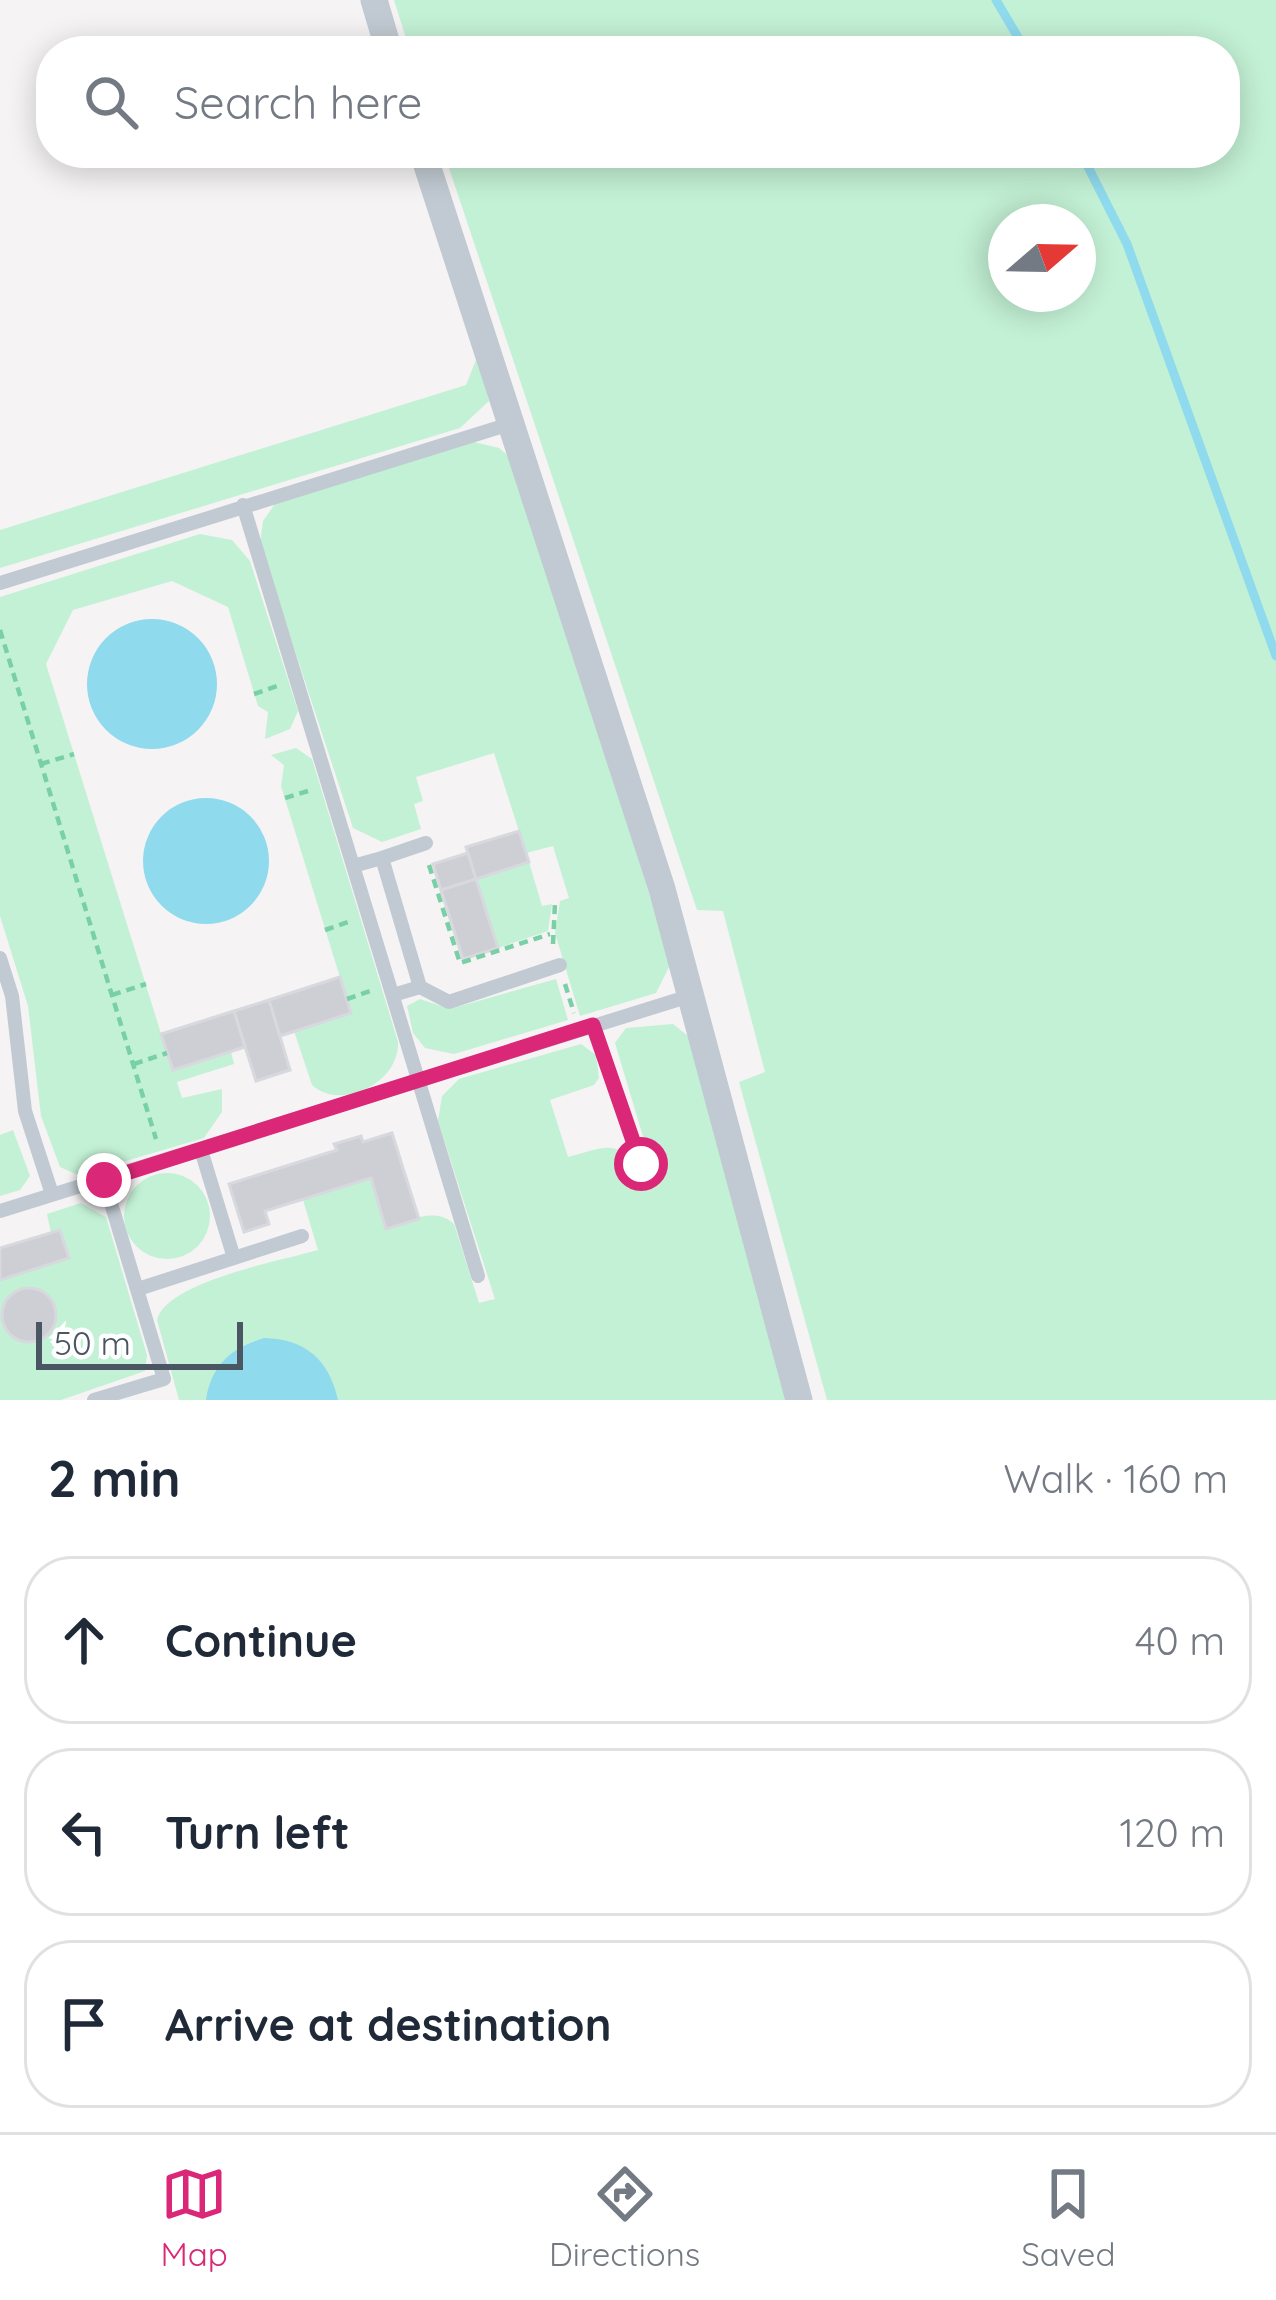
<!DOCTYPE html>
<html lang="en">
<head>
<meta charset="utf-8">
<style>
  :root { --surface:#fff; --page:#f6f6f7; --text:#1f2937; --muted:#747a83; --line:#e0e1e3; --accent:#db2777 }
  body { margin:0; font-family:Quicksand,sans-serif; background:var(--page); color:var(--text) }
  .compass { position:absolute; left:988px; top:204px; width:108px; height:108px; border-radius:50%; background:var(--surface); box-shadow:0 6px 30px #0003; rotate:70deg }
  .scale { position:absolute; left:36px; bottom:30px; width:207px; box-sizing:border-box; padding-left:12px; border:6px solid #4a5661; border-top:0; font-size:33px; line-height:42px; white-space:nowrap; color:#4a5661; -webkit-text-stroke:9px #fff; paint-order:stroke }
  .stop { position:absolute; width:36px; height:36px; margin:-27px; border:9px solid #db2777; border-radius:50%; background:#fff }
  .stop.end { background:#db2777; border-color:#fff; box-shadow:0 3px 12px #0008 }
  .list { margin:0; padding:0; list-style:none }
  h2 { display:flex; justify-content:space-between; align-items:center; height:156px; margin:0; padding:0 48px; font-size:51px }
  h2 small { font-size:39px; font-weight:400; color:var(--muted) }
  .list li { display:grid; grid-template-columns:78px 1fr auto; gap:36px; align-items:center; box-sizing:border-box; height:168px; margin:0 24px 24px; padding:0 24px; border:3px solid var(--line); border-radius:48px }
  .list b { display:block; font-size:45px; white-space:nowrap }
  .list em { font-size:39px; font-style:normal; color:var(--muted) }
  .icon { flex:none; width:66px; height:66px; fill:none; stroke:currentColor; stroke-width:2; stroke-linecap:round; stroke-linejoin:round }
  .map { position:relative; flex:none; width:1276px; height:1400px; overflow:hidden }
  .search { position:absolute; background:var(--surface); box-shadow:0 6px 30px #0003; left:36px; right:36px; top:36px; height:132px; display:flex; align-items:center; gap:30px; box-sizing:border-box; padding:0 42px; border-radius:48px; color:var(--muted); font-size:45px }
  .sheet { height:732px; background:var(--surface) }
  nav { display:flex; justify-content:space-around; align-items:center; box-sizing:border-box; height:168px; border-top:3px solid var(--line); background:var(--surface); font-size:33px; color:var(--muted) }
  nav a { display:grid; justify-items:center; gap:6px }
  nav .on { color:var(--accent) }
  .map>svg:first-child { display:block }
  .green { fill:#c3f1d5; fill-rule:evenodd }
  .water { fill:#90daee }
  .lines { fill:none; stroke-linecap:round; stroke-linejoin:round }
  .stream { stroke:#90daee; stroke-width:9 }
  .building { fill:#cdcfd5; stroke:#d7d9de; stroke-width:3 }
  .path { stroke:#7ad0a6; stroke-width:4.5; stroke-dasharray:9 6; stroke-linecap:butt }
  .service { stroke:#c1cad2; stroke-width:14 }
  .minor { stroke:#c1cad2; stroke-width:27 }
  .route { stroke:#db2777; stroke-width:15 }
</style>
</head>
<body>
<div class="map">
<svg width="1276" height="1400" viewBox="0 0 1276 1400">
  <rect width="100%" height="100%" fill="#f5f3f3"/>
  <path class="green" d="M394,0H1276V1400H827L739,1082L765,1072L723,911L697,910L444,153H1225V51H410ZM1006,222H1078V294H1006Z
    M478,355L489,401L460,428L0,568V530L466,385Z
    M474,442L499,448L512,459L671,963L656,993L580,1016L555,933L560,901L569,898L553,846L526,853L494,753L416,777L423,801L414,804L421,829L382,842L353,828L260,544L263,521L275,504Z
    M200,534L232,540L250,561L298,711L290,729L265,739L268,712L258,706L228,607L172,581L73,610L46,664L172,1069L231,1052L234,1064L177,1082L182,1098L222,1089V1112L204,1138L78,1175L60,1167L41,1116L28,1006L0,916V597Z
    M296,748L312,759L398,1042C400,1082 342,1112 312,1085L294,1031L351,1013L281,786L284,765L271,755Z
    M529,862L542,906L552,904L548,931L498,948L476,879Z
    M556,979L568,1020L454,1054L425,1048L413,1033L407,1006L420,999L450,1009Z
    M673,1024L688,1036L788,1400H179L157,1320C166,1282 280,1261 318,1250L303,1200L371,1178L386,1228C409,1221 435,1206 454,1224L479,1303L495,1299L438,1121L442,1096L459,1079L581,1044L596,1055L599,1078L594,1085L550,1100L568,1157C598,1150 619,1135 634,1170L651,1163L615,1043L626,1028Z
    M13,1130L30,1176L20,1190L0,1196V1135Z
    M124 1216a43 43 0 1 1 86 0a43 43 0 1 1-86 0Z
    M81,1203L106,1217L147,1355L145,1371L61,1400H0V1280L68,1258L60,1231L51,1233L47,1214Z"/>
  <path class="water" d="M87 684a65 65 0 1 1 130 0a65 65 0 1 1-130 0Z
    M143 861a63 63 0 1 1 126 0a63 63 0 1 1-126 0Z
    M264,1338C305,1339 329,1359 338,1400H206C211,1365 231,1348 264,1338Z"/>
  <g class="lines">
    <path class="stream" d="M996,0L1026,51
      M1081,153L1127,244L1276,656"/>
  </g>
  <path class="building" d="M519,831L529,862L476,879L466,847Z
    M468,853L476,879L441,890L433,864Z
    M476,879L498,948L463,959L441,890Z
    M340,977L351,1013L280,1036L269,1000Z
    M269,1000L290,1070L256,1081L234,1011Z
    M234,1011L245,1047L173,1070L161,1034Z
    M392,1133L419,1219L386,1229L371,1178L265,1211L269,1224L244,1232L229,1184L337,1150L334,1144L361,1136L363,1142Z
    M60,1230L69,1258L0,1280V1248Z
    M2 1315a27 27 0 1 1 54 0a27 27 0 1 1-54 0Z"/>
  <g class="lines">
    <path class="path" d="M0,630L156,1139
      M254,694L277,686
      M41,764L74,754
      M285,798L308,791
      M429,865L460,963L550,934
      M325,930L348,922
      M553,944L555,903
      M565,984L574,1013
      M112,995L146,984
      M347,999L370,991
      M134,1064L167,1053"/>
    <path class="service" d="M243,505L478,1276
      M0,583L510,424
      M382,858L426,843
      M353,866L382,858L420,987L393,995
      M0,958L12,996L25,1111L52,1194
      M420,987L449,1002L560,965
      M593,1025L641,1164
      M201,1150L234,1258
      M0,1211L693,995
      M138,1289L302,1236
      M94,1400L164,1379L104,1180"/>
    <path class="minor" d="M374,0L389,51
      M423,153L662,889L799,1400"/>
  </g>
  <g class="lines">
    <path class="route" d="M104,1180L593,1025L641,1164"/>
  </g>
</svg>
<svg class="compass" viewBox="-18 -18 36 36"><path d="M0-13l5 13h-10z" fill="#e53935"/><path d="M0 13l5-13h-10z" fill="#747a83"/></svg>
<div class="scale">50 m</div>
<div class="stop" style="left:641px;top:1164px"></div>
<div class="stop end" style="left:104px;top:1180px"></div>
<div class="search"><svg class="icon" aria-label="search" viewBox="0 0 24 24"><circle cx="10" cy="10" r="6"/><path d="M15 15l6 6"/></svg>Search here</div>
</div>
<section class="sheet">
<h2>2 min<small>Walk · 160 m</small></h2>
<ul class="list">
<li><svg class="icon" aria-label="ahead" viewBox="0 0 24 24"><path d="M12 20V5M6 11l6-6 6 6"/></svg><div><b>Continue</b></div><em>40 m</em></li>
<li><svg class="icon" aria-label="left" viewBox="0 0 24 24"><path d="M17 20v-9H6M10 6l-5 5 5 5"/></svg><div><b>Turn left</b></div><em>120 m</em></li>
<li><svg class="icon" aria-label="arrive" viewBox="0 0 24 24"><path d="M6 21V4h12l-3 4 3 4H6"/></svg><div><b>Arrive at destination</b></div></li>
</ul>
</section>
<nav>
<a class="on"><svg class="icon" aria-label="map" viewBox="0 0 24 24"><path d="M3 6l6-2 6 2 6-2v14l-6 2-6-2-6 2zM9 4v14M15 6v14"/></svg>Map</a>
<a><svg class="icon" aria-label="directions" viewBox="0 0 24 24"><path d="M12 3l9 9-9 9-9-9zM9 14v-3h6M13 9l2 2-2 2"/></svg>Directions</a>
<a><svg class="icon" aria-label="saved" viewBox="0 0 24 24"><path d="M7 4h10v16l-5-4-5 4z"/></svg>Saved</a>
</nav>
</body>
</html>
